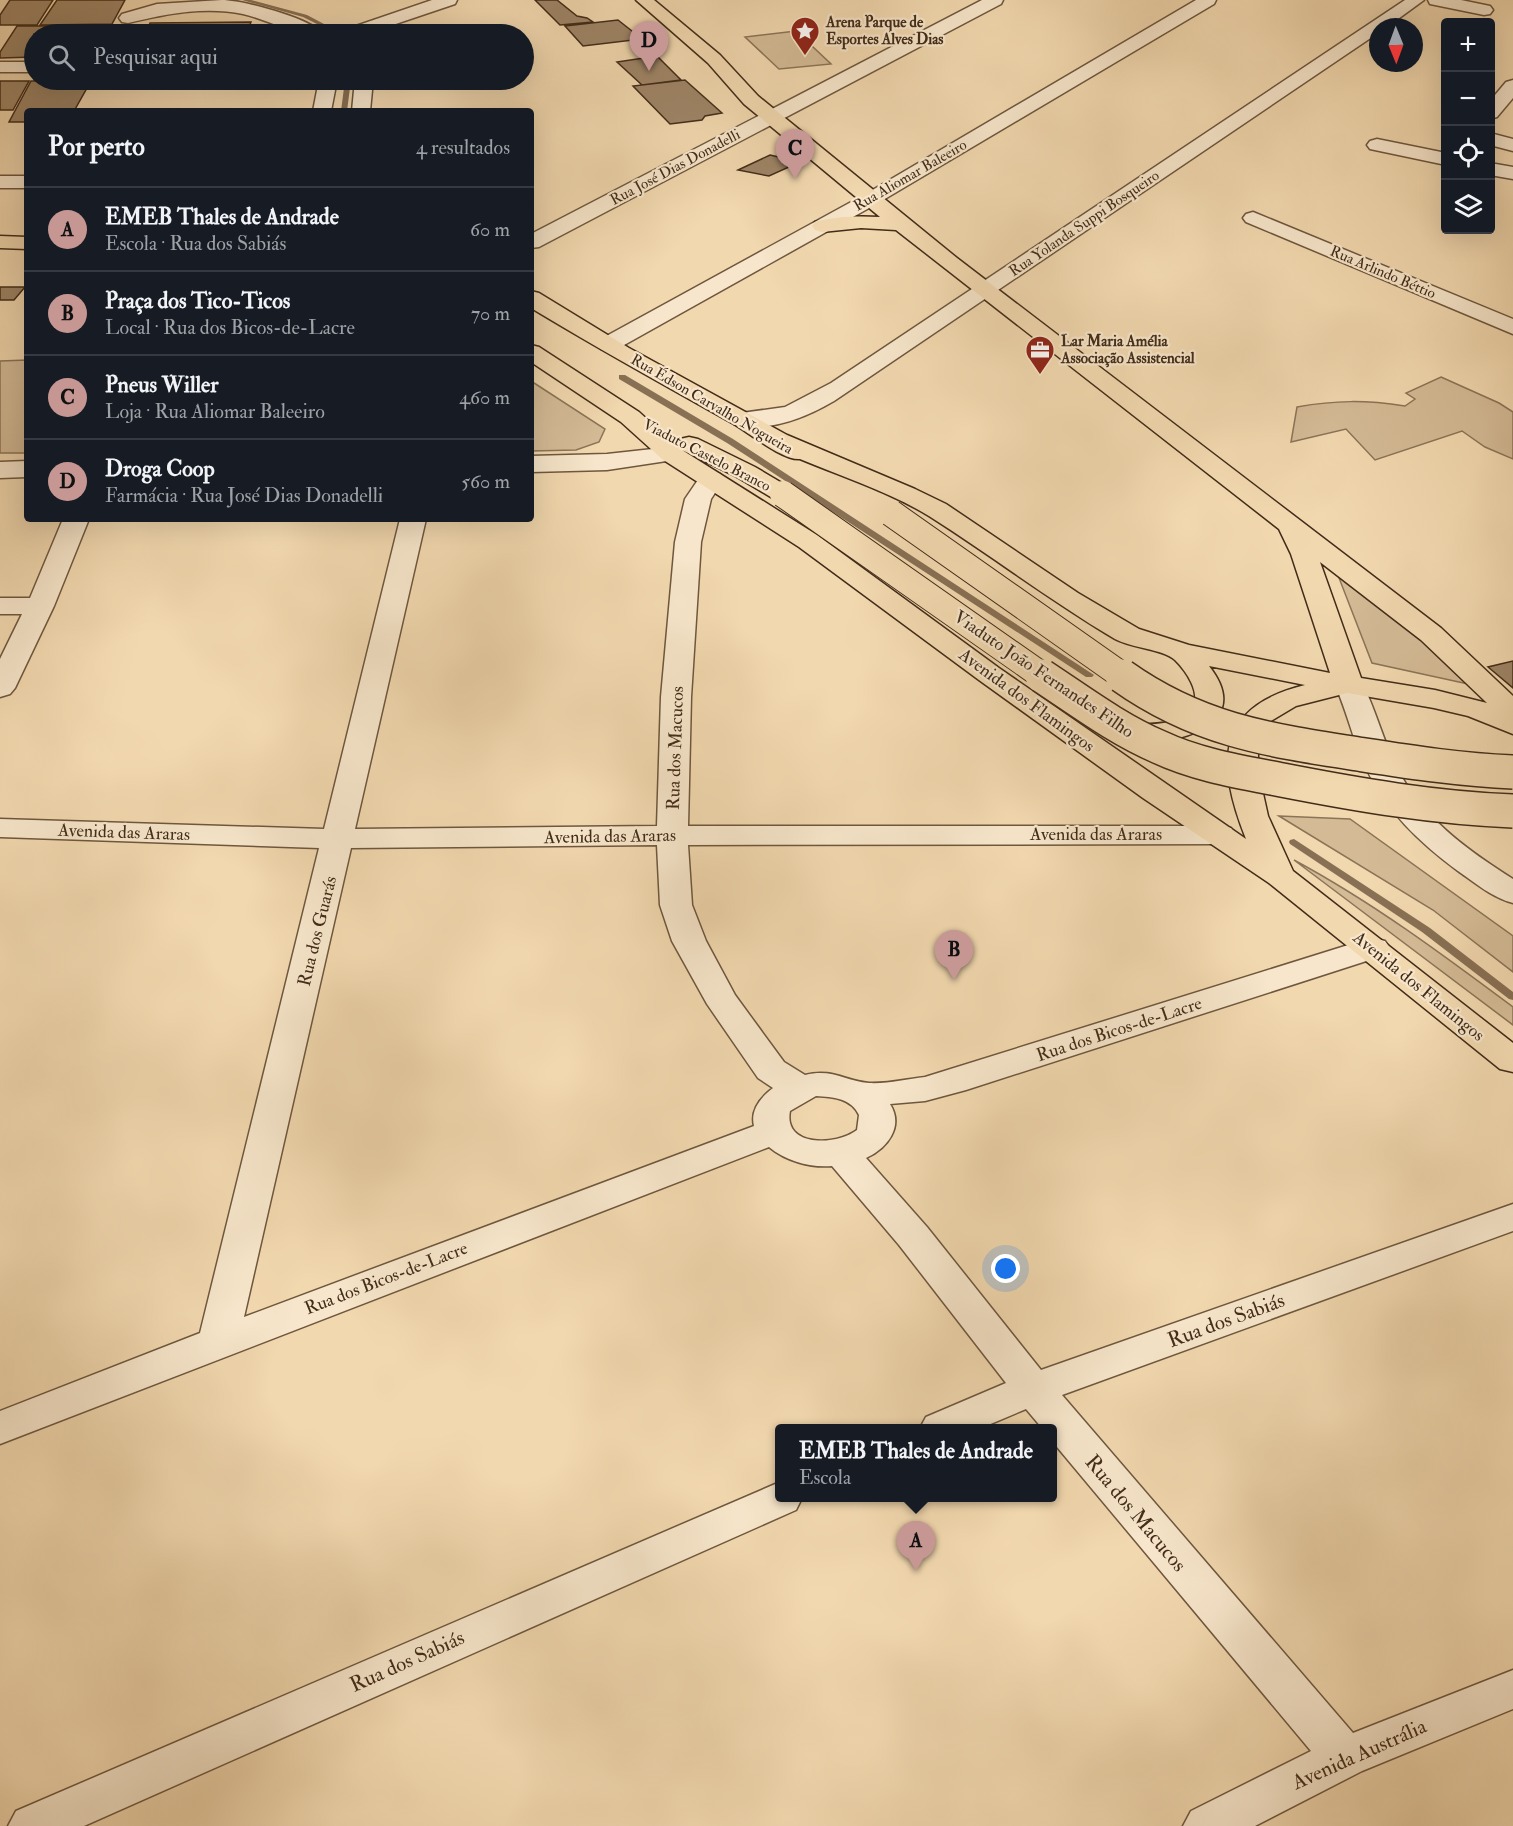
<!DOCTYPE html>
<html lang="pt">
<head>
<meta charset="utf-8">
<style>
  :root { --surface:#171b24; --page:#20242c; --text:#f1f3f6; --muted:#9ea1a6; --line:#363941; --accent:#c59692 }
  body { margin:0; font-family:"IM FELL Double Pica",serif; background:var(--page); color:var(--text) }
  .controls { position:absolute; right:18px; top:18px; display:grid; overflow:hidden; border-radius:6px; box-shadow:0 6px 24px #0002 }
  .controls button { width:54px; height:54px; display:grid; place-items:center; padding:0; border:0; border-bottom:2px solid var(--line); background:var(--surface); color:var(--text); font:30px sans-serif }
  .compass { position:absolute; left:1369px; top:18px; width:54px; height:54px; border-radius:50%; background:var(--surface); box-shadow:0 6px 24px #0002; rotate:179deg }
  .you { position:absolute; left:1006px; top:1269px; width:21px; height:21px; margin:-15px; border:4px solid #fff; border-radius:50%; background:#1a73e8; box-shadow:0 0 0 9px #1a73e833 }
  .badge { display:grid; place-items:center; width:39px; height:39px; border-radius:50%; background:var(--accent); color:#111; font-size:20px; font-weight:700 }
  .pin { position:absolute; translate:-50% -50px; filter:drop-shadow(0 2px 3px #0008) }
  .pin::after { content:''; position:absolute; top:32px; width:21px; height:18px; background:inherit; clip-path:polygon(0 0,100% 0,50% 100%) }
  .popup { position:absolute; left:775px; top:1424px; width:282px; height:78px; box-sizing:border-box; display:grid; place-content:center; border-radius:6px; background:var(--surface); filter:drop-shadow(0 2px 4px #0005); font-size:20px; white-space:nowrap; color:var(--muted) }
  .popup b { font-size:22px; color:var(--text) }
  .popup::after { content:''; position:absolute; left:50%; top:100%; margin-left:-12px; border:12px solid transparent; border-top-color:var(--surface) }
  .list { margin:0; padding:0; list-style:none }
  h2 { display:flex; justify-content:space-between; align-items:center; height:78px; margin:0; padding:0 24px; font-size:26px }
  h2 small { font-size:20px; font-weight:400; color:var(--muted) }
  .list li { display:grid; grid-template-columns:39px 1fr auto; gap:18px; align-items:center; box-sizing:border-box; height:84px; padding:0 24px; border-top:2px solid var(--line) }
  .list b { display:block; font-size:22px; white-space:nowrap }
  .list p { margin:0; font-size:20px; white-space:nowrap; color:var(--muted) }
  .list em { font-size:20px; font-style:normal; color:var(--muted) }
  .icon { flex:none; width:33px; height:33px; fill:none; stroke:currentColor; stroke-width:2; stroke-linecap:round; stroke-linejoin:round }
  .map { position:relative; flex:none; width:1513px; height:1826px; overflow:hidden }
  .search { position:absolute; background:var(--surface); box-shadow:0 6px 24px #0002; left:24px; top:24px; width:510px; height:66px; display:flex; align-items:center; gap:15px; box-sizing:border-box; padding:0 21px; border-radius:33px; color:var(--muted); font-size:22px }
  .panel { position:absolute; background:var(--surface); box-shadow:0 6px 24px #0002; left:24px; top:108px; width:510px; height:414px; border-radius:6px }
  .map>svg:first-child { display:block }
  .green { fill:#d4bb96; stroke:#8b7458; stroke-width:1.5 }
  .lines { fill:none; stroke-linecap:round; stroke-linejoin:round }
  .stream { fill:#887054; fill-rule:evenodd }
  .building { fill:#9e8567; stroke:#422c19; stroke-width:1.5 }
  .minor-casing { stroke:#6e573e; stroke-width:3 }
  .major-casing { stroke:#422c19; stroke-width:3 }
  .minor { fill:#f7e6cb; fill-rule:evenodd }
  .major { fill:#f2d8af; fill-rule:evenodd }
  .major-bridge-far1-casing { stroke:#422c19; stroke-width:28; stroke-linecap:butt }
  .major-bridge-casing { stroke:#422c19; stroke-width:36; stroke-linecap:butt }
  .major-bridge-far1 { stroke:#f2d8af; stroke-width:26 }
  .major-bridge { stroke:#f2d8af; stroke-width:33 }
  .labels { text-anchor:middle; stroke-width:4.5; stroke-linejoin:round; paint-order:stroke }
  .far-poi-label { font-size:15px; font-weight:bold; fill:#422c19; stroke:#f7e6cb; text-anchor:start }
  .far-street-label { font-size:15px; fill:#422c19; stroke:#f7e6cb }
  .street-label { font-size:18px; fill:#422c19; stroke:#f7e6cb }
  .near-street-label { font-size:21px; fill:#422c19; stroke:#f7e6cb }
</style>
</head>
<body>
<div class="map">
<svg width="1513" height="1826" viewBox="0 0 1513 1826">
  <rect width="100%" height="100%" fill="#f2d8af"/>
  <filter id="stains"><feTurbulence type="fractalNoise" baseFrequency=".00333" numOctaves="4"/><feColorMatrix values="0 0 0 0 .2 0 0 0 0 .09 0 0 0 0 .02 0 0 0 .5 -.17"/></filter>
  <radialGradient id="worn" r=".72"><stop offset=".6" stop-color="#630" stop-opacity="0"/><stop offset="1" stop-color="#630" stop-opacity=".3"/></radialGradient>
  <path class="green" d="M796,31L831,64L779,69L745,37Z
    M27,360V453H0V361Z
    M1441,377L1499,403L1513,412V459L1485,447L1462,431L1375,460L1346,429L1291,442L1297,407C1336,400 1366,400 1405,406L1415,399L1406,393Z
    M531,381L605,429L599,442L576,450L531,451Z
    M1334,565L1416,632L1468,684L1372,663Z
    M1279,816L1350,819L1513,936V972L1433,910Z
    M1294,860C1372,902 1442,954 1513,1007V1025Z"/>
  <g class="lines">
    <path class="stream" d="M242,0H251L307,15L343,34H337L303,17Z
      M345,80H351L347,111H341Z
      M619,375H625L733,439L1094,675L1092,677H1086L727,443L619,379Z
      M1294,839L1430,928L1513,992V1000L1509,999L1422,932L1290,844L1289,842L1290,840Z"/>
  </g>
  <path class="building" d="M10,0H53L37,25H0V15Z
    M57,0H125L112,24L40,25Z
    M535,0H557L577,16L587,18L593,22L560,25Z
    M618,20L642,39L583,46L565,26Z
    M251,22L246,34H158L159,32H146L150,23Z
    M107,25L102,34H55L60,26Z
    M17,26H57L52,34H34V57L0,58V52Z
    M657,56L681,80L642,85L617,62Z
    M143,80H250L248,86L140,88Z
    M685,80L722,113L705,116L702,120L670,124L633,86Z
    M0,81H29L13,110H0Z
    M31,81H75L72,88H87L74,111H27V122H9Z
    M770,155L800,162L769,176L738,170Z
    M0,287H25L14,300H0Z
    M1513,661V688L1488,667Z"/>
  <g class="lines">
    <g class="minor-casing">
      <path id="minor" d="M222,0C241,0 311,18 323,34C296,37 270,20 243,14C204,6 166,14 128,23L122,22L119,18L122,14L157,4Z
        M432,0H457L455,4L366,34H349L347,32L350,28Z
        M982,0H1003L1001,4L539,247L531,248V234Z
        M1196,0H1216L1214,4L878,203L617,349L609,351L601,349L597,344L601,339L864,195Z
        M1405,0H1424L1387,27H1378V33L834,401C805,418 768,433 734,424L731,419L734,414L785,407L831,383Z
        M1428,0H1461L1490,6L1493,10L1490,14L1484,15L1430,4Z
        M0,62H34V72H0Z
        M88,80H106L103,87H89Z
        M319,80H337L331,111H313Z
        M355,80H373L370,111H352Z
        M1513,80V98L1497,117L1490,119V101L1506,82Z
        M1490,133L1513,139V151L1490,145Z
        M1377,139L1446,153V165L1370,149L1367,145L1370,141Z
        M1490,163L1513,167V179L1490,175Z
        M0,176H27V188H0Z
        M1253,212L1513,319V334L1246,222L1243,218L1246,214Z
        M671,447L680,449L683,454L680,459L607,470L531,472V456L607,454Z
        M27,461V477L0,478V462Z
        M711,471L720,474L724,479L711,499L701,542L691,697L688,826H1220L1231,828L1236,835L1231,842L1220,844L688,845L692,905L706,941L735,995L784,1062L805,1075C832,1068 845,1081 869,1083C887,1084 907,1079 925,1077L1361,941L1373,938L1385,941L1390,948L1385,955L966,1090L925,1101L890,1104C904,1126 888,1148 866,1158L927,1227L1041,1370L1513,1204V1231L1062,1395L1353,1733L1513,1670V1709L1362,1771L1255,1826H1183L1191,1811L1311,1751L1052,1441V1428H1042L1026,1409L981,1428H920L926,1417L1006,1383L899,1245L832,1166C810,1168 786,1161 769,1147L0,1444V1411L200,1333L319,848L0,837V819L324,829L400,519H426L355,829L657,826L661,697L675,542L685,499L702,474ZM657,845L660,905L672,941L707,1004L758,1078L773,1088C761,1097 750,1110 754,1126L244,1317L351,848ZM816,1096C833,1097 851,1098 859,1115L857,1130C836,1146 783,1147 790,1111Z
        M63,519H89L54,606L15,688L10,694L0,697V659L22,614H0V598H30Z
        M1349,676L1359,679L1363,685C1376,711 1383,740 1396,766C1420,816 1467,850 1513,879V903C1493,898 1475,883 1458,871C1420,843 1385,810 1365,766C1353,740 1347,711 1335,685L1339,679Z
        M780,1482V1498H802L796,1510L84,1826H8L16,1811Z"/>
    </g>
    <g class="major-casing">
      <path id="major" d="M636,0H654L720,55L758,96L957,258L1441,628L1513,696V734L1468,716L1434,708L1347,693L1296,706L1269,722L1263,732L1258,750V771L1268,816L1293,871L1513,1043V1072L1500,1069L1269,883L1143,798L979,680L799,547L662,459L621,422L531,362V345L539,347L639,412L680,449L677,444L680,439L689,437L698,439L755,467L792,489L796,494L792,499L783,502L774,499L737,477L682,450L817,535L999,668L1246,839C1216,763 1215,707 1305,685L1209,666C1261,732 1158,751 1111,739L1107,733L1111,727C1131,722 1183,730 1193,708C1201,692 1186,671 1175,660C1163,649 1131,648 1115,639C1051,601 992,556 929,516C890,492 843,477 800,459C783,461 748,432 732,423C664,385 597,348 531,308V291L539,293L629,348L787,435L915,489L946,504L1078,593L1139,629L1189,645L1330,673L1291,554L1279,529L896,230L861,228L822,232L815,230L812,226L815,222C836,216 859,216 880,217L744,104L708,63ZM1320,562L1421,640L1487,703L1435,690L1361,678Z
        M0,236L27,237V249L0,248Z"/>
    </g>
    <use href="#minor" class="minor"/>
    <use href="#major" class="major"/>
    <g class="major-bridge-far1-casing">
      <path id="major-bridge-far1" d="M783,494L1044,677
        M891,513L1124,677"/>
    </g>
    <g class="major-bridge-casing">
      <path id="major-bridge" d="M1042,676C1080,701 1117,729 1159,747C1197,765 1241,772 1282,780C1359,795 1435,808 1513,811
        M1122,676C1198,730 1268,740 1358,754C1410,762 1461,770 1513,772"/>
    </g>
    <use href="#major-bridge-far1" class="major-bridge-far1"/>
    <use href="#major-bridge" class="major-bridge"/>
  </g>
  <defs>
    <g id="sight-pin" transform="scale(1.5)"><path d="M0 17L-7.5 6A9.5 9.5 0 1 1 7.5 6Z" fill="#8f2418" stroke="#f7e6cb"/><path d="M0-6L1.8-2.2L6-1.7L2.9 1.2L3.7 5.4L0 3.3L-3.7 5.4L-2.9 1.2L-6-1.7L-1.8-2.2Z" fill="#fff"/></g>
    <g id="office-pin" transform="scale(1.5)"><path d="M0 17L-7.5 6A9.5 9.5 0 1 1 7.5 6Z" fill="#8f2418" stroke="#f7e6cb"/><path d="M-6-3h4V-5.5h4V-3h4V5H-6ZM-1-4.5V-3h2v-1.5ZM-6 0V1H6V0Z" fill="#fff"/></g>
  </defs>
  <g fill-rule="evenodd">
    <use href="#sight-pin" x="805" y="31"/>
    <use href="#office-pin" x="1040" y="350"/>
  </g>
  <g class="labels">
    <g class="far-poi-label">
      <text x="826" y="27">Arena Parque de<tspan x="826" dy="17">Esportes Alves Dias</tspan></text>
      <text x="1061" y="346">Lar Maria Amélia<tspan x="1061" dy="17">Associação Assistencial</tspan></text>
    </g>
    <g class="far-street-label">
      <text transform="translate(675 167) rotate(-28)" y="5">Rua José Dias Donadelli</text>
      <text transform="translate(910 175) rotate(-30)" y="5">Rua Aliomar Baleeiro</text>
      <text transform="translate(1084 223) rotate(-34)" y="5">Rua Yolanda Suppi Bosqueiro</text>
      <text transform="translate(1383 272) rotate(23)" y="5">Rua Arlindo Béttio</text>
      <text transform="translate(712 404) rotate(30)" y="5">Rua Édson Carvalho Nogueira</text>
      <text transform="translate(707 455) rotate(27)" y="5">Viaduto Castelo Branco</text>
    </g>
    <g class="street-label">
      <text transform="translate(1044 674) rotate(34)" y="6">Viaduto João Fernandes Filho</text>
      <text transform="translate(1027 700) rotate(36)" y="6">Avenida dos Flamingos</text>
      <text transform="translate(675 748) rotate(-88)" y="6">Rua dos Macucos</text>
      <text transform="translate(124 832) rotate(2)" y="6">Avenida das Araras</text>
      <text x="1096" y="840">Avenida das Araras</text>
      <text transform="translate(610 836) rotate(-1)" y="6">Avenida das Araras</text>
      <text transform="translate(317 931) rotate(-76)" y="6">Rua dos Guarás</text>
      <text transform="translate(1419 986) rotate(39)" y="6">Avenida dos Flamingos</text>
      <text transform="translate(1119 1029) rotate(-18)" y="6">Rua dos Bicos-de-Lacre</text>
      <text transform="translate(386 1278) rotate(-21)" y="6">Rua dos Bicos-de-Lacre</text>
    </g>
    <g class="near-street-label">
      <text transform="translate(1226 1320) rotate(-20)" y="7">Rua dos Sabiás</text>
      <text transform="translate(1136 1513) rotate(50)" y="7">Rua dos Macucos</text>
      <text transform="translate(407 1661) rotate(-24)" y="7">Rua dos Sabiás</text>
      <text transform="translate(1359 1754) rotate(-24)" y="7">Avenida Austrália</text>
    </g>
  </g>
  <rect width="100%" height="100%" filter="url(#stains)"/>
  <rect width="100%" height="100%" fill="url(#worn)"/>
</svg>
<div class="controls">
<button>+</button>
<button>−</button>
<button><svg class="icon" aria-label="locate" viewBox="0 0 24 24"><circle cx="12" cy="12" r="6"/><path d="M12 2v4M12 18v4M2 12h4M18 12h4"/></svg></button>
<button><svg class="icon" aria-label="layers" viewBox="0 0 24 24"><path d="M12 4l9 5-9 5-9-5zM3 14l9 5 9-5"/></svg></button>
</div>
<svg class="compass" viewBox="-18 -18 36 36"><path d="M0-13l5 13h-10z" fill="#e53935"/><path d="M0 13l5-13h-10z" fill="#9ea1a6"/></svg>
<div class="you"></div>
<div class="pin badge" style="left:916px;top:1571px">A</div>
<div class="popup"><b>EMEB Thales de Andrade</b>Escola</div>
<div class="pin badge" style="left:954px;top:980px">B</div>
<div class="pin badge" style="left:795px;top:179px">C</div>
<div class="pin badge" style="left:649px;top:71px">D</div>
<div class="search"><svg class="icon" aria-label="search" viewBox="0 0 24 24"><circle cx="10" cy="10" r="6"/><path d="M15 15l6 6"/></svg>Pesquisar aqui</div>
<section class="panel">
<h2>Por perto<small>4 resultados</small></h2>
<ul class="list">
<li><span class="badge">A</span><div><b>EMEB Thales de Andrade</b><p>Escola · Rua dos Sabiás</p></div><em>60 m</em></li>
<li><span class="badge">B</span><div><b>Praça dos Tico-Ticos</b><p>Local · Rua dos Bicos-de-Lacre</p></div><em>70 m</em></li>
<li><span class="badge">C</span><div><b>Pneus Willer</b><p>Loja · Rua Aliomar Baleeiro</p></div><em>460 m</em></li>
<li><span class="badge">D</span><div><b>Droga Coop</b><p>Farmácia · Rua José Dias Donadelli</p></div><em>560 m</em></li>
</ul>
</section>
</div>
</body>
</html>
